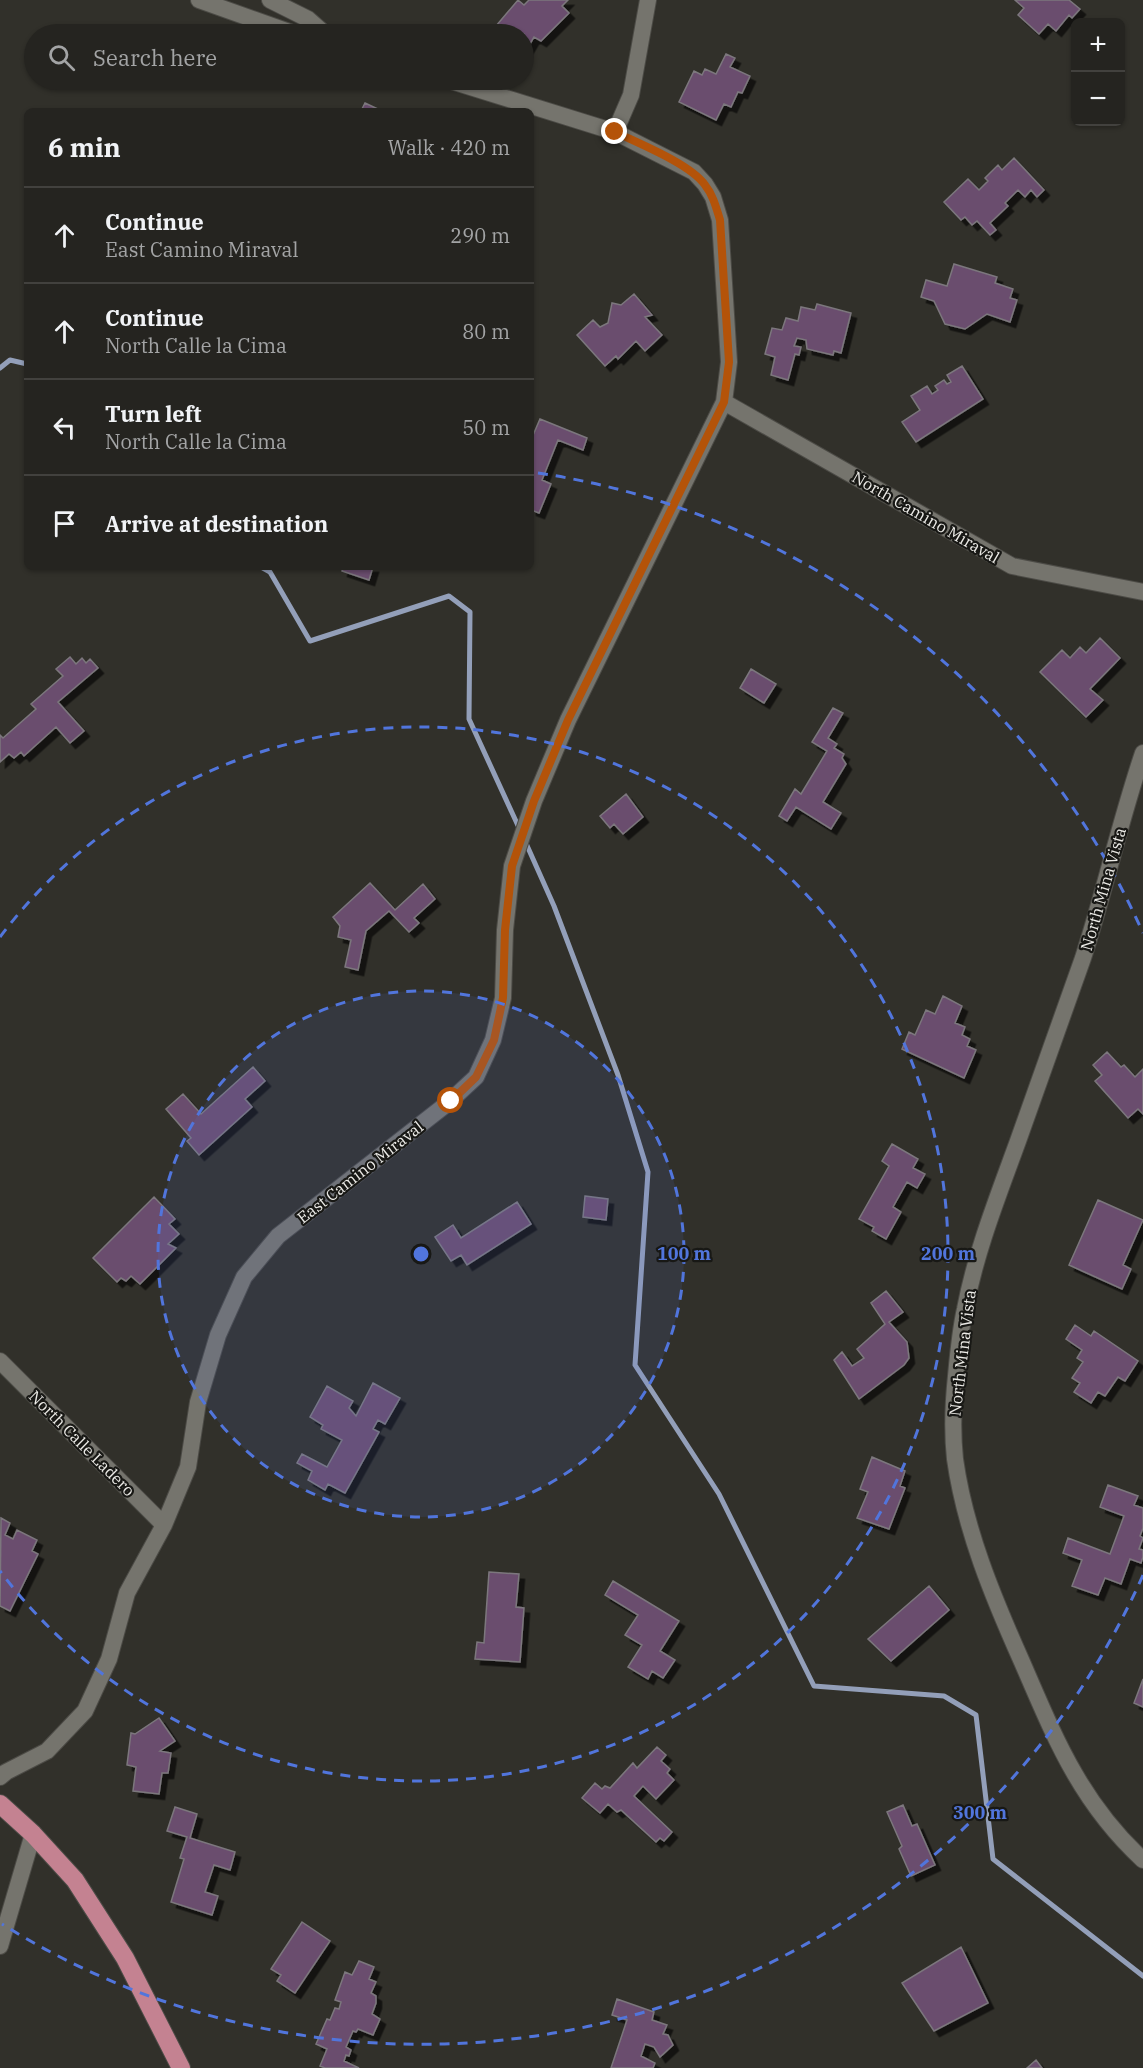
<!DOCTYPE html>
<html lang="en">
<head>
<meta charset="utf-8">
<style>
  :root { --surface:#252420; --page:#2d2c29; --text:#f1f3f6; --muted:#a3a4a5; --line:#42413e }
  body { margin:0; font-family:"IBM Plex Serif",serif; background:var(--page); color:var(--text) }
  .controls { position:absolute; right:18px; top:18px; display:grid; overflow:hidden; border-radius:9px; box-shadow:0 2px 4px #0004 }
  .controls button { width:54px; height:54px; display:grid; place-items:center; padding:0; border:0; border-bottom:2px solid var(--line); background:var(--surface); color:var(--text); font:30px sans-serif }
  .stop { position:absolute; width:18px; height:18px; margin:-14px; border:4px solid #b45309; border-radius:50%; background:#fff }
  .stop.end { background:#b45309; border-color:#fff; box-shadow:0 2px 6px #0008 }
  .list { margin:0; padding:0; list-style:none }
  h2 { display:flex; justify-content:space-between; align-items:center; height:78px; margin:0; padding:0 24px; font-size:26px }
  h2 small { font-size:20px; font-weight:400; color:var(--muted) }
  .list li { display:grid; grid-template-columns:39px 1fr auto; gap:18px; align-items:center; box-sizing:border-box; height:96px; padding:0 24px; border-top:2px solid var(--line) }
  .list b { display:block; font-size:22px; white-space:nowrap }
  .list p { margin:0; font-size:20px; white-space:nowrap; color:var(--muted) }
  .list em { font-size:20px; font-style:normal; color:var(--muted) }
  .icon { flex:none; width:33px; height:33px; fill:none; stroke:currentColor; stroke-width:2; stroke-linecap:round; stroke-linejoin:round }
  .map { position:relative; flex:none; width:1143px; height:2068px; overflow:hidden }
  .search { position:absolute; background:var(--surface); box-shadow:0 2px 4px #0004; left:24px; top:24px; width:510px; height:66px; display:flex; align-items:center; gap:15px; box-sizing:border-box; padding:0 21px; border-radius:33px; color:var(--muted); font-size:22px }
  .panel { position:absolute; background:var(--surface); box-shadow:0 2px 4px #0004; left:24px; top:108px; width:510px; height:462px; border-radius:9px }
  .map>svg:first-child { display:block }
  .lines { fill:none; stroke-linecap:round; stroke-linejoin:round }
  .stream { stroke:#939fb9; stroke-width:5 }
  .building { fill:#6a4e6e; stroke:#7c777d; stroke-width:1.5; filter:url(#shadow) }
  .minor-casing { stroke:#4c4b46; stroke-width:18 }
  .major-casing { stroke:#4c4b46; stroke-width:20 }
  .minor { stroke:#75746d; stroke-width:16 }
  .major { stroke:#c48291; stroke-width:18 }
  .route { stroke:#b45309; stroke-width:8 }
  .ring { fill:none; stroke:#5175dc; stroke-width:3; stroke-dasharray:10 8 }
  .labels { text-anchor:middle; stroke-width:4.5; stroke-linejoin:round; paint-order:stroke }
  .street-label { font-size:16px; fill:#ecebe7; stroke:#181815 }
  .centre { fill:#5175dc; stroke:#181815; stroke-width:3 }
  .ring-label { font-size:18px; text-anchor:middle; font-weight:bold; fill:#5175dc; stroke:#181815; stroke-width:4.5; stroke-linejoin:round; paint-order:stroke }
</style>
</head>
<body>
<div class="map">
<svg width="1143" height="2068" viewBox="0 0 1143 2068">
  <defs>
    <filter id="shadow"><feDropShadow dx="5.5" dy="5.5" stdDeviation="0" flood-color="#0009"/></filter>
  </defs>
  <rect width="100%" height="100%" fill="#31302a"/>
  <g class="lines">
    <path class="stream" d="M0,368L10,360L27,364
      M261,567L270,572L310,641L449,596L470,612L469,719L520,830
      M525,841L554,906L618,1075L648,1172L635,1365L719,1494L814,1686L944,1696L976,1715L993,1859L1143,1976"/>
  </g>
  <path class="building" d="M518,0L524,5L529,0H568L562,6L569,13L541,41L534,37L524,54V34H504L496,26Z
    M1015,0H1069L1080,9L1072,18L1069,15L1056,31L1048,24L1039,34L1018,15L1024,8Z
    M726,54L735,58L730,67L750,76L742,93L738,92L731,107L724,104L716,120L679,102L694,71L702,75L705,69L716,74Z
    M365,103L382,111H361Z
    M1014,158L1044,190L1037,197L1031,190L1025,197L1018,190L1005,203L1008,206L990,223L996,230L990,235L977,221L972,225L965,217L961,220L944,202L968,179L979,190L988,181L985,178L998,165L1002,170Z
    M954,264L997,277L995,283L1013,289L1010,298L1017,300L1010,322L987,314L965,329L945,324L934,301L921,297L926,280L947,286Z
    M634,294L652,315L645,317L662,335L645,351L636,341L618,359L616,356L605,366L577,335L593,320L600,327L608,323L612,303L621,305Z
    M817,304L851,313L841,353L834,351L833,355L807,349L806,340L797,338L794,346L801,347L799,355L795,354L788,380L771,375L775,357L765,354L772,328L782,330L786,318L798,321L801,307L815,310Z
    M962,366L983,399L916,442L902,422L920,410L911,396L927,386L932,394L938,390L935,386L944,380L947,384L951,382L947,375Z
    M540,419L587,438L583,450L558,440L542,480L551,484L539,513L531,510V440Z
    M343,567H373L369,580L342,571Z
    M1100,638L1120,658L1090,689L1103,700L1086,717L1040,672L1062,650L1070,658L1080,647L1086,653Z
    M70,657L76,664L82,658L86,663L90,659L98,668L58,702L84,731L70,743L56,727L24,756L21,752L14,758L9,754L0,762V735L3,738L36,709L31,704L63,676L56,669Z
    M751,669L776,684L764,703L740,688Z
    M833,708L843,713L828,738L837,744L834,748L844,754L842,758L846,764L823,802L841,813L831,829L796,807L787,821L779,816L795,789L801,794L827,751L812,742Z
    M626,794L643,817L623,834L614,824L610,828L600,816Z
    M370,883L395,910L423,884L435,899L414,918L419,923L409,932L389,911L366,931L358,970L345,967L351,940L338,937L340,926L333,917Z
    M943,996L962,1006L955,1023L965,1027L962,1035L970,1039L967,1046L976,1050L964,1078L902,1049L909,1032L915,1035L926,1010L935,1014Z
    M1107,1052L1121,1067L1124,1065L1135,1077L1143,1069V1114L1138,1109L1128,1118L1095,1081L1102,1075L1093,1065Z
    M253,1067L265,1081L245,1099L252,1107L199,1155L187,1141L191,1138L166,1109L183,1094L201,1114Z
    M892,1144L918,1159L913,1168L925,1174L917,1188L907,1182L893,1207L901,1212L886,1239L872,1231L874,1227L859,1219L889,1166L882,1161Z
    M585,1196L608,1199L606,1220L583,1217Z
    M154,1197L175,1219L169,1224L179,1234L168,1244L176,1248L140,1284L131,1276L126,1281L121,1278L117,1282L93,1258Z
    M1098,1200L1143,1220L1123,1265L1131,1269L1122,1289L1069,1265Z
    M517,1202L531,1224L467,1265L461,1255L451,1261L435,1237L453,1225L461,1238Z
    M886,1291L903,1312L889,1322L907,1342L909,1358L904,1365L859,1399L834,1360L842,1352L852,1366L864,1358L857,1349L885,1324L871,1303Z
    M1075,1325L1091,1336L1094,1331L1138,1361L1125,1381L1118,1377L1105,1396L1098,1392L1091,1403L1074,1392L1080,1383L1072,1378L1083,1362L1077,1358L1082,1350L1066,1339Z
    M373,1383L400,1398L385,1424L378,1420L373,1429L379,1432L345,1493L328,1484L325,1490L308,1480L312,1471L297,1463L302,1454L327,1467L342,1440L321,1429L323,1425L310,1417L327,1386L353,1401L349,1408L356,1416Z
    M872,1457L905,1471L900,1486L905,1488L889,1529L857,1518L868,1492L860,1489Z
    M1108,1485L1138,1496L1134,1505L1143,1508V1528L1140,1536L1143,1538L1139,1549L1143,1550V1557L1141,1563L1130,1559L1121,1584L1105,1578L1098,1595L1072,1586L1082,1560L1063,1553L1068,1538L1110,1554L1124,1516L1100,1507Z
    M1,1518L10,1523L5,1535L13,1539L17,1530L37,1540L32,1551L38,1554L10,1611L0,1606Z
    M489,1572L519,1574L516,1607L524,1608L520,1662L475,1659L477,1642L484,1643Z
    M613,1581L679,1621L660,1651L675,1660L663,1678L652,1671L648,1679L628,1667L642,1645L625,1635L638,1615L605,1595Z
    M929,1586L949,1610L891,1661L868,1639Z
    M1143,1679V1707L1134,1703Z
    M159,1718L175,1741L160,1751L171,1753L168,1773H162L159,1794L133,1791L136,1767L127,1765L131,1733L135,1734Z
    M657,1747L666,1755L661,1761L670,1769L667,1773L674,1780L656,1799L643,1786L634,1796L672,1832L664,1841L660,1838L656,1842L621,1810L617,1812L608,1804L600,1813L582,1798L595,1783L602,1789L605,1786L610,1788L633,1763L637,1768Z
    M903,1805L912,1826L917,1824L935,1865L911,1876L899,1849L902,1846L887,1812Z
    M175,1807L197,1814L190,1838L235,1852L230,1870L214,1865L205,1892L218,1896L212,1915L171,1902L184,1859L180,1858L187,1837L167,1831Z
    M302,1922L330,1941L295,1993L277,1981L281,1975L271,1969Z
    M961,1947L988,2003L934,2031L902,1983Z
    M359,1961L374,1967L369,1979L376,1982L371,1993L376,1996V2003L372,2014L380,2019L373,2035L358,2029L356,2032L353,2031L346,2047L351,2050L349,2056L346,2055L344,2061L359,2068H325L320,2066L327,2049L316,2044L327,2019L330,2020L335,2008L339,2009L341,2002L335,2000L345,1972L352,1975Z
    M617,1999L654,2012L652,2020L667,2025L663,2034L668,2035L673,2045L660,2057L654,2047L645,2044L641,2056L655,2063L653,2068H611L627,2020L612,2015Z
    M1036,2060L1042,2068H1027Z"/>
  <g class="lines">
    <g class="minor-casing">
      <path id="minor" d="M199,0L295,34
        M270,0L308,19L325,34
        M615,132L631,95L648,0
        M724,402L1012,566L1143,592
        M1143,753C1120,821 1105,890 1083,958C1061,1019 1040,1080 1018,1141C998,1196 976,1251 965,1309C960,1331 958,1354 956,1376C953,1404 952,1431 955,1459C965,1530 993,1597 1022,1662C1055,1738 1080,1802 1143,1860
        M0,1361L164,1525
        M0,1777L6,1772L47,1751L85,1711L109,1659L127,1593L164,1525L188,1467L198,1402L218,1335L244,1277L278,1236L448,1103L476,1077L493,1040L503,998L505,930L512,866L534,801L568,720L724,402L729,362L720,220L713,197L705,184L694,172L615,132L448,80
        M0,1946L33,1834"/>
    </g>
    <g class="major-casing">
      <path id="major" d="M0,1804L33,1834L75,1880L125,1958L181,2068"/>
    </g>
    <use href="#minor" class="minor"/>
    <use href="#major" class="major"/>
  </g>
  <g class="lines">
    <path class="route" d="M451,1101L476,1077L494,1040L503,998L505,930L512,866L534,801L568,720L724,402L729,362L720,220C716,207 713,195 705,185C690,164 640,144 615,132"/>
  </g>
  <circle cx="421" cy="1254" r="263" fill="#5175dc" fill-opacity=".12"/>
  <g class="ring">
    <circle cx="421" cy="1254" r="263"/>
    <path d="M0 937A527 527 0 1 1 0 1571"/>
    <path d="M1143 1575A790 790 0 0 1 2 1924M538 473A790 790 0 0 1 1143 933"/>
  </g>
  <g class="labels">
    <g class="street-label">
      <text transform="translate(926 517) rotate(30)" y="6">North Camino Miraval</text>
      <text transform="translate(1103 889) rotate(-74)" y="6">North Mina Vista</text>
      <text transform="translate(360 1172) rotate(-38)" y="6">East Camino Miraval</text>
      <text transform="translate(962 1353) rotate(-83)" y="6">North Mina Vista</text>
      <text transform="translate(82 1443) rotate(45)" y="6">North Calle Ladero</text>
    </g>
  </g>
  <circle cx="421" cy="1254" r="9" class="centre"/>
  <g class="ring-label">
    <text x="684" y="1260">100 m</text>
    <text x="948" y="1260">200 m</text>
    <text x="980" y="1819">300 m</text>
  </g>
</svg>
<div class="controls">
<button>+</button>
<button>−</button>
</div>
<div class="stop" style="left:451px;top:1101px"></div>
<div class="stop end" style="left:615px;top:132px"></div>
<div class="search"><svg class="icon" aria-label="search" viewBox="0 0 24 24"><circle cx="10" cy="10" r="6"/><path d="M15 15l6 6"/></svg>Search here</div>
<section class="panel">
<h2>6 min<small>Walk · 420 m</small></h2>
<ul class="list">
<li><svg class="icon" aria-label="ahead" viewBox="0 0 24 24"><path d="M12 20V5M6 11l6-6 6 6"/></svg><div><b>Continue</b><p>East Camino Miraval</p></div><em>290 m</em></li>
<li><svg class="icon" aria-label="ahead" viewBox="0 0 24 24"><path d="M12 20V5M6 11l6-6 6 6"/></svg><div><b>Continue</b><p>North Calle la Cima</p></div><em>80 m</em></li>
<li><svg class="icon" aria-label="left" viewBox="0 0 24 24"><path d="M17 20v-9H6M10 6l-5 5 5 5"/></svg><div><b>Turn left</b><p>North Calle la Cima</p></div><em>50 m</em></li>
<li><svg class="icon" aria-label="arrive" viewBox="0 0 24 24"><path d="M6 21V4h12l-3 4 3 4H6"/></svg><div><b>Arrive at destination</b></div></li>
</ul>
</section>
</div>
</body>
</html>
